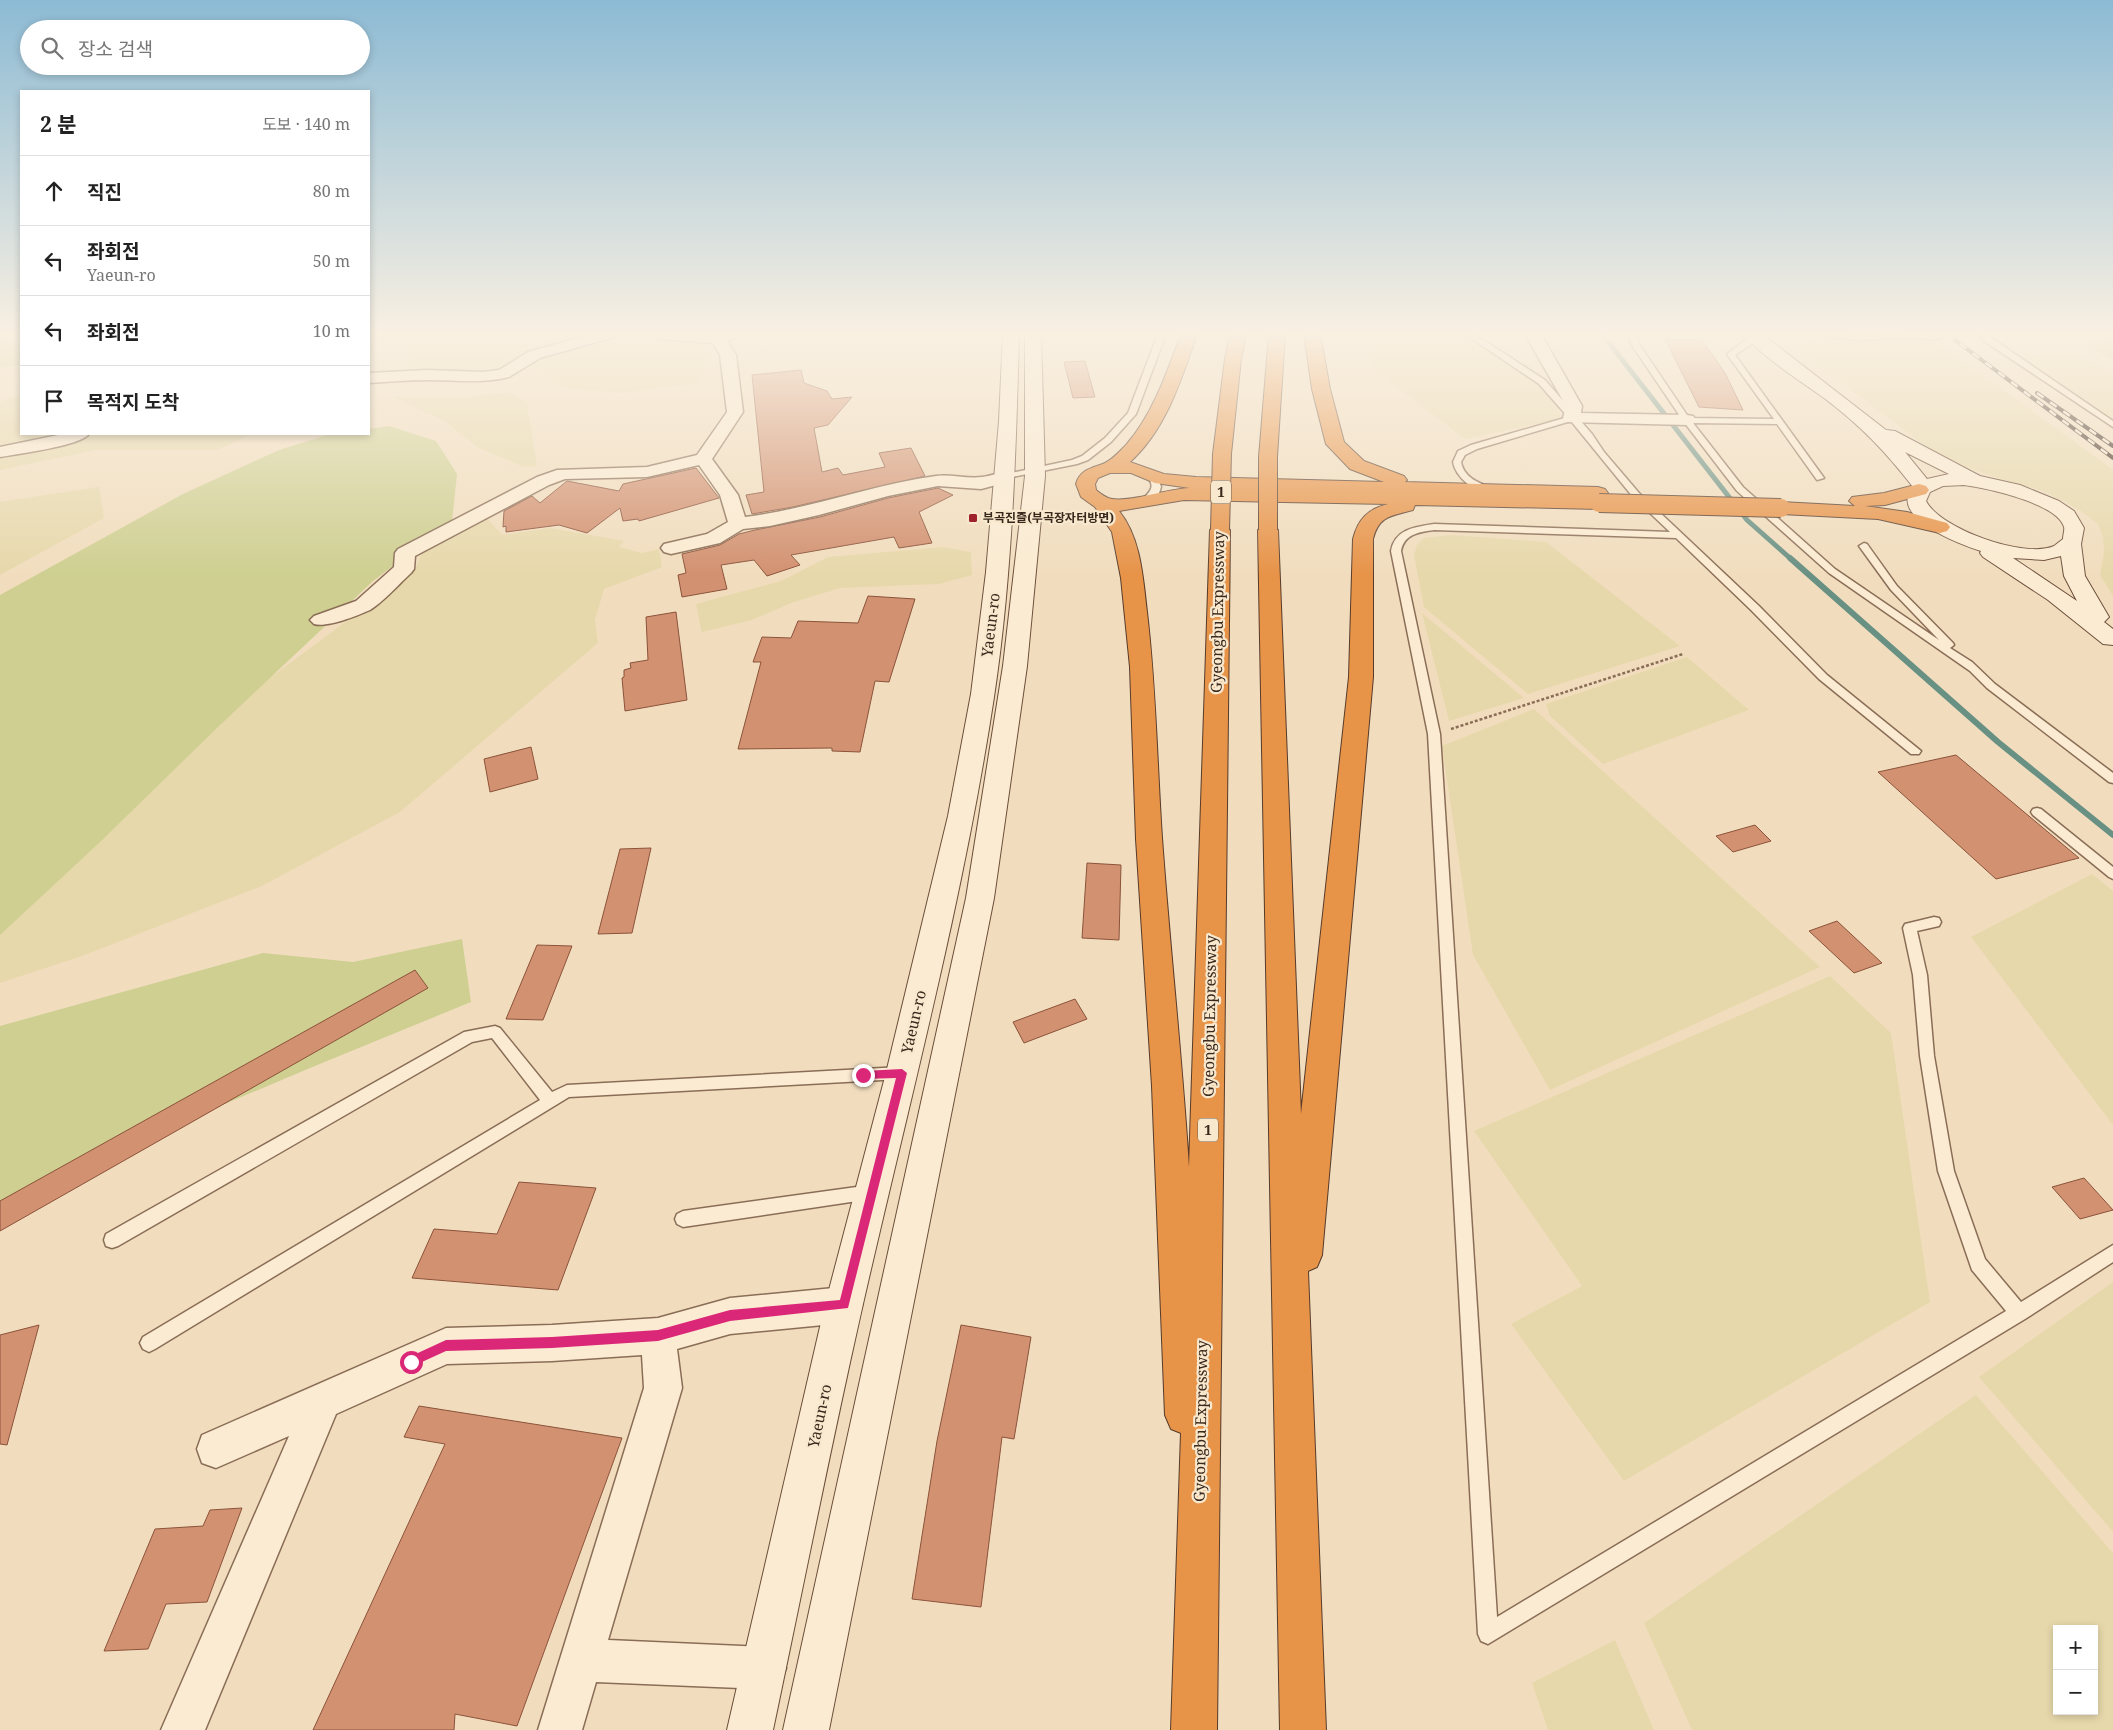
<!DOCTYPE html>
<html lang="ko">
<head>
<meta charset="utf-8">
<style>
  :root { --surface:#fff; --page:#f6f6f6; --text:#222; --muted:#767676; --line:#e0e0e0 }
  body { margin:0; font-family:"Noto Serif","Noto Sans KR",serif; background:var(--page); color:var(--text) }
  .controls { position:absolute; right:15px; bottom:15px; display:grid; overflow:hidden; border-radius:0px; box-shadow:0 2px 8px #0003 }
  .controls button { width:45px; height:45px; display:grid; place-items:center; padding:0; border:0; border-bottom:1px solid var(--line); background:var(--surface); color:var(--text); font:25px sans-serif }
  .stop { position:absolute; width:15px; height:15px; margin:-11px; border:4px solid #db2777; border-radius:50%; background:#fff }
  .stop.end { background:#db2777; border-color:#fff; box-shadow:0 1px 5px #0008 }
  .list { margin:0; padding:0; list-style:none }
  h2 { display:flex; justify-content:space-between; align-items:center; height:65px; margin:0; padding:0 20px; font-size:21px }
  h2 small { font-size:16px; font-weight:400; color:var(--muted) }
  .list li { display:grid; grid-template-columns:32px 1fr auto; gap:15px; align-items:center; box-sizing:border-box; height:70px; padding:0 20px; border-top:1px solid var(--line) }
  .list b { display:block; font-size:19px; white-space:nowrap }
  .list p { margin:0; font-size:16px; white-space:nowrap; color:var(--muted) }
  .list em { font-size:16px; font-style:normal; color:var(--muted) }
  .icon { flex:none; width:28px; height:28px; fill:none; stroke:currentColor; stroke-width:2; stroke-linecap:round; stroke-linejoin:round }
  .map { position:relative; flex:none; width:2113px; height:1730px; overflow:hidden }
  .search { position:absolute; background:var(--surface); box-shadow:0 2px 8px #0003; left:20px; top:20px; width:350px; height:55px; display:flex; align-items:center; gap:12px; box-sizing:border-box; padding:0 18px; border-radius:28px; color:var(--muted); font-size:19px }
  .panel { position:absolute; background:var(--surface); box-shadow:0 2px 8px #0003; left:20px; top:90px; width:350px; height:345px; border-radius:0px }
  .map>svg:first-child { display:block }
  .farmland { fill:#e7d8ab; fill-rule:evenodd }
  .green { fill:#cecf91 }
  .lines { fill:none; stroke-linecap:round; stroke-linejoin:round }
  .stream-far1 { stroke:#689083; stroke-width:5 }
  .stream { stroke:#689083; stroke-width:6 }
  .building { fill:#d29171; stroke:#8b533a }
  .lane-casing { stroke:#8a6d56; stroke-width:3 }
  .street-casing { stroke:#8a6d56; stroke-width:3 }
  .secondary-casing { stroke:#6c4e39; stroke-width:2 }
  .highway-casing { stroke:#573b2a; stroke-width:2 }
  .path { stroke:#8a6d56; stroke-width:2.5; stroke-dasharray:3 2; stroke-linecap:butt }
  .lane { fill:#fbebd2; fill-rule:evenodd }
  .street { fill:#fbebd2; fill-rule:evenodd }
  .secondary { fill:#fbebd2; fill-rule:evenodd }
  .highway { fill:#e79348; fill-rule:evenodd }
  .rail-casing { stroke:#38271b; stroke-width:4 }
  .rail { stroke:#f8e8ce; stroke-width:2.5; stroke-dasharray:8; stroke-linecap:butt }
  .highway-bridge-casing { stroke:#573b2a; stroke-width:20; stroke-linecap:butt }
  .highway-bridge { stroke:#e79348; stroke-width:18 }
  .route { fill:#db2777 }
  .poi-dot { fill:#9d222d; stroke:#f8e8ce; stroke-width:2 }
  .labels { text-anchor:middle; stroke-width:4.5; stroke-linejoin:round; paint-order:stroke }
  .far-poi-label { font-size:12px; font-weight:bold; fill:#38271b; stroke:#f8e8ce; text-anchor:start }
  .shield { fill:#f8e8ce; stroke:#726151; stroke-width:1 }
  .shield-label { font-size:14px; font-weight:bold; fill:#38271b }
  .street-label { font-size:15px; fill:#38271b; stroke:#f8e8ce }
</style>
</head>
<body>
<div class="map">
<svg width="2113" height="1730" viewBox="0 0 2113 1730">
  <rect width="100%" height="100%" fill="#f1ddbe"/>
  <path class="farmland" d="M408,334H590L521,353L501,368L441,371L409,365Z
    M631,334L709,344L702,383L620,393L563,388L530,365L546,353Z
    M1368,334H1464L1552,393L1562,419L1465,439L1374,370Z
    M1779,335L1816,340L1934,339L2113,470V596L2100,575L2104,551L2103,537L2098,524L2081,511L2060,499L2040,490L2008,482L1964,466L1928,448Z
    M2076,354L2113,373V421L2018,357Z
    M508,392L527,403L537,466L524,467L477,447L445,421L393,397H469Z
    M21,395V434H53L31,443L0,447V402Z
    M99,434H251L218,450H96L0,470V458L42,451Z
    M99,487L104,518L0,575V502Z
    M484,515L502,535L550,528L624,541L619,547L642,553L659,549L662,567L604,589L595,620L598,643L400,812L262,886L82,956L0,983V914L220,715L414,571L423,551Z
    M1451,535L1546,542L1680,646L1528,694L1424,607L1414,555L1417,545L1424,538Z
    M943,547L971,552L972,575L939,584L840,588L791,603L752,620L702,632L701,630L696,604L781,581L828,557Z
    M1422,613L1524,698L1449,721Z
    M1687,657L1749,710L1603,764L1550,716L1546,704Z
    M1534,709L1820,967L1550,1090L1473,955L1442,746Z
    M2092,874L2113,891V1125L1971,937Z
    M1830,976L1891,1033L1930,1302L1624,1481L1511,1324L1582,1286L1474,1131Z
    M2113,1282V1532L1979,1377Z
    M1976,1395L2113,1553V1730H1692L1644,1623ZM2057,1629H2094V1711H2057Z
    M1615,1640L1654,1730H1548L1532,1683Z"/>
  <path class="green" d="M0,334H21V365L0,368Z
    M2113,335V360L2083,344Z
    M389,426L436,441L457,474L452,521L373,581L218,727L98,844L0,935V595L183,494L279,450L331,434H369V429Z
    M462,939L471,1002L310,1068L140,1140L0,1222V1026L263,953L353,962Z"/>
  <g class="lines">
    <path class="stream-far1" d="M1602,334L1747,520L1791,559"/>
    <path class="stream" d="M1790,558L1998,742L2113,835"/>
  </g>
  <path class="building" d="M1665,339L1702,340L1725,373L1743,410L1699,407Z
    M1085,361L1095,397L1073,398L1064,362Z
    M801,370L804,383L827,391L832,399L852,397L828,425L814,428L822,472L838,468L843,475L885,467L879,453L911,448L925,476L793,507L752,514L746,495L764,492L752,375Z
    M696,468L719,498L639,521L638,519L623,521L620,508L587,533L559,525L506,532V526L503,527L504,511L532,496L540,503L567,481L619,491L623,484Z
    M938,488L953,495L919,512L932,543L899,548L894,537L791,555L800,565L767,576L754,560L721,565L727,589L682,597L678,575L686,573L682,554L720,545L739,534L755,530L820,517L888,498Z
    M868,596L915,599L889,682L875,681L860,752L832,751V748L738,749L761,662H753L762,637L791,638L798,621L858,623Z
    M676,612L687,700L625,711L622,678L624,677V670L631,668L630,663L648,660L646,617Z
    M531,747L538,779L490,792L484,759Z
    M1956,755L2079,858L1996,879L1878,772Z
    M1755,825L1771,841L1733,852L1716,836Z
    M651,848L632,933L598,934L620,849Z
    M1087,863L1121,865L1119,940L1082,938Z
    M1837,921L1882,963L1854,973L1809,931Z
    M537,945L572,946L543,1020L506,1019Z
    M415,970L428,988L0,1231V1201Z
    M1075,999L1087,1019L1024,1043L1013,1022Z
    M2084,1178L2113,1210L2080,1219L2052,1187Z
    M519,1182L596,1188L558,1290L412,1278L434,1229L497,1234Z
    M39,1325L7,1445L0,1444V1335Z
    M961,1325L1031,1337L1014,1439L1002,1437L981,1607L912,1599L937,1441Z
    M419,1406L622,1438L517,1726L455,1714L454,1730H313L445,1444L404,1437Z
    M242,1508L207,1602L166,1604L148,1649L104,1651L155,1529L203,1526L210,1510Z"/>
  <g class="lines">
    <g class="lane-casing">
      <path id="lane" d="M1158,334H1166L1136,414L1111,442L1088,460L1077,464L1002,479V475L1072,460L1082,456L1105,438L1128,413Z
        M1465,334H1474L1545,380L1592,434L1604,452L1639,493L1759,606L1827,675L1921,751L1919,754H1911L1819,679L1751,610L1676,538L1434,530C1419,532 1404,534 1401,551L1440,734L1497,1617L2006,1311L1972,1270L1938,1171L1920,1056L1913,975L1903,928L1905,924L1934,917L1939,918L1941,922L1939,926L1917,931L1927,975L1934,1056L1954,1171L1985,1259L2021,1302L2113,1245V1262L2025,1319L1488,1644L1481,1641L1478,1634L1428,734L1391,551C1395,529 1415,527 1434,524L1670,532L1633,497L1571,421L1477,449L1465,455L1461,462C1464,478 1479,483 1492,488V492C1476,494 1456,478 1453,462L1458,451L1471,445L1568,417L1539,384Z
        M1629,334H1637L1639,344L1689,418L1774,419L1727,354L1753,335H1759V339L1735,355L1824,478L1817,480L1777,424L1693,423L1743,487L1835,569L1939,640L1891,590L1859,546L1864,543L1867,544L1897,586L1953,643L1954,645L1950,648L1972,662L1995,684L2113,773V783L2109,782L1987,688L1970,671L1829,573L1737,491L1684,422L1631,344Z
        M1815,334L1861,336L1938,335L1942,337L1938,339L1896,338L1861,340L1819,336Z
        M1981,335H1987L2113,421V427L1981,339Z
        M1150,472L1158,477L1161,487L1158,496L1146,503L1142,500C1151,491 1156,486 1146,475Z
        M2037,808L2041,809L2113,867V879L2109,877L2033,815L2031,812L2033,809Z
        M495,1026L500,1028L552,1092L567,1085L901,1067L906,1069L908,1073L906,1077L901,1079L569,1097L155,1349L149,1352L143,1349L140,1343L143,1337L540,1100L492,1038L472,1042L118,1246L112,1248L106,1246L104,1240L106,1234L464,1032Z
        M871,1185L877,1187L879,1192L877,1197L871,1199L683,1227L677,1224L675,1219L677,1214L683,1211Z"/>
    </g>
    <g class="street-casing">
      <path id="street" d="M592,334H617L614,337L540,358L509,377C482,384 455,380 427,380C408,380 388,382 369,383V373L427,370L483,372L499,370L528,352Z
        M652,334H740L737,337L727,341L736,355L743,412L712,459L738,495L745,517C810,509 871,485 936,476C951,474 967,479 982,477C992,476 1001,471 1011,473L1014,477L1011,481L981,489L938,486L888,496L819,515L770,526L743,529L720,543L671,554L664,552L661,548L664,544L707,534L728,522L720,495L699,465L647,477L565,479L549,485L415,556L414,569L411,573C399,584 383,602 370,610C357,616 326,628 314,624L310,620L314,616L356,601L394,567L395,553L398,549L537,477L557,470L647,467L697,455L727,412L720,355L713,343L660,339L655,337Z
        M1525,334H1541L1582,406L1581,413L1687,415L1693,416L1696,420L1693,424L1687,425L1566,422L1563,418L1566,406Z
        M63,434H89C80,446 17,454 0,457V447Z
        M844,1287L856,1293L862,1305L856,1317L844,1323L730,1334L677,1349L682,1388L608,1640L765,1647L780,1653L786,1668L780,1683L765,1689L596,1682L582,1730H538L644,1388L642,1355L552,1361L447,1364L336,1414L205,1730H161L289,1436L216,1468L202,1463L197,1449L202,1435L446,1328L552,1325L658,1318L730,1298Z"/>
    </g>
    <g class="secondary-casing">
      <path id="secondary" d="M1003,334H1019C1016,454 1012,579 994,697C963,902 909,1102 863,1304C831,1445 803,1588 773,1730H727L825,1305L886,1073L948,816L971,694L986,572L999,421Z
        M1025,334H1041L1045,476L1027,666L994,898L829,1730H783L966,898L1003,666L1025,476Z
        M1744,334H1762L1886,430L1895,431L1980,476L2020,485L2059,501L2074,511L2084,528L2081,544L2085,576L2109,617L2104,622L2113,629V645L2103,644L2048,600L1983,557L1980,553L1981,551C1961,545 1887,517 1913,487C1886,452 1860,425 1824,398C1803,383 1758,354 1744,334ZM1905,452L1949,474L1927,479ZM1964,485C1986,488 2057,503 2064,527C2065,530 2063,535 2063,539C2060,541 2057,544 2054,546C2025,559 1940,529 1926,501L1930,492L1943,486ZM2061,556L2064,576L2077,601L2013,558L2044,560Z"/>
    </g>
    <g class="highway-casing">
      <path id="highway" d="M1181,334H1197C1182,378 1166,430 1130,462L1164,474L1196,477L1384,482L1350,469L1326,444L1312,389L1304,334H1320L1330,389L1344,442L1364,461L1404,476L1407,480L1405,482L1598,487L1605,489L1608,493L1602,498L1606,499L1609,503L1606,507L1599,509L1415,505L1413,510C1392,516 1379,515 1373,539V677L1322,1255L1317,1267L1308,1271L1326,1730H1280L1258,530L1261,526L1268,524L1275,526L1278,530L1301,1114L1349,677L1353,539C1358,519 1368,509 1388,504L1184,500L1119,511C1141,538 1143,578 1147,612C1156,687 1157,763 1162,838C1170,948 1182,1057 1189,1167L1210,530L1213,526L1220,524L1227,526L1230,530L1217,1730H1171L1181,1433L1171,1429L1165,1415L1152,1086L1136,839L1130,667L1121,578L1112,532L1095,507L1081,497L1076,484C1080,469 1093,468 1105,463C1113,459 1120,451 1126,445C1153,414 1167,372 1181,334ZM1110,473H1131L1155,483L1190,488C1166,489 1132,502 1112,499C1106,498 1101,494 1096,490L1095,484L1098,478Z
        M1230,334H1246L1241,359L1231,454L1229,458L1222,460L1215,458L1213,454L1225,359Z
        M1269,334H1285L1277,457L1275,461L1268,463L1261,461L1259,457Z
        M1919,484L1926,486L1929,490L1926,494L1885,505L1865,506L1907,512L1947,523L1950,527L1947,531L1940,533L1878,519L1781,514L1774,512L1771,508L1774,504L1781,502L1855,506L1849,501L1852,497L1884,493Z"/>
    </g>
    <path class="path" d="M1451,729L1683,654"/>
    <use href="#lane" class="lane"/>
    <use href="#street" class="street"/>
    <use href="#secondary" class="secondary"/>
    <use href="#highway" class="highway"/>
    <g class="rail-casing">
      <path id="rail" d="M1947,334L2113,458
        M2037,393L2113,446"/>
    </g>
    <use href="#rail" class="rail"/>
    <g class="highway-bridge-casing">
      <path id="highway-bridge" d="M1268,457V530
        M1599,503L1781,508
        M1220,530L1222,454"/>
    </g>
    <use href="#highway-bridge" class="highway-bridge"/>
  </g>
  <linearGradient id="sky" x2="0" y2="1"><stop stop-color="#8cbad4"/><stop offset="0.58" stop-color="#f9f0e2"/><stop offset="1" stop-color="#f9f0e2" stop-opacity="0"/></linearGradient>
  <rect width="2113" height="576" fill="url(#sky)"/>
  <path class="route" d="M902,1069L907,1073L848,1308L730,1321L658,1341L552,1348L446,1351L411,1367L407,1366L405,1362L407,1358L446,1340L552,1337L658,1330L730,1310L840,1300L896,1078L863,1079L858,1075L863,1071Z"/>
  <rect class="poi-dot" x="968" y="513" width="10" height="10" rx="2.5"/>
  <g class="labels">
    <g class="far-poi-label">
      <text x="983" y="522">부곡진즐(부곡장자터방면)</text>
    </g>
    <g class="shield">
      <rect x="1211" y="480.5" width="20" height="23" rx="4"/>
      <rect x="1198" y="1118.5" width="20" height="23" rx="4"/>
    </g>
    <g class="shield-label">
      <text x="1221" y="497">1</text>
      <text x="1208" y="1135">1</text>
    </g>
    <g class="street-label">
      <text transform="translate(1218 612) rotate(-89)" y="5">Gyeongbu Expressway</text>
      <text transform="translate(991 625) rotate(-83)" y="5">Yaeun-ro</text>
      <text transform="translate(1210 1016) rotate(-89)" y="5">Gyeongbu Expressway</text>
      <text transform="translate(914 1022) rotate(-77)" y="5">Yaeun-ro</text>
      <text transform="translate(820 1416) rotate(-78)" y="5">Yaeun-ro</text>
      <text transform="translate(1201 1421) rotate(-89)" y="5">Gyeongbu Expressway</text>
    </g>
  </g>
</svg>
<div class="controls">
<button>+</button>
<button>−</button>
</div>
<div class="stop" style="left:411px;top:1362px"></div>
<div class="stop end" style="left:863px;top:1075px"></div>
<div class="search"><svg class="icon" aria-label="search" viewBox="0 0 24 24"><circle cx="10" cy="10" r="6"/><path d="M15 15l6 6"/></svg>장소 검색</div>
<section class="panel">
<h2>2 분<small>도보 · 140 m</small></h2>
<ul class="list">
<li><svg class="icon" aria-label="ahead" viewBox="0 0 24 24"><path d="M12 20V5M6 11l6-6 6 6"/></svg><div><b>직진</b></div><em>80 m</em></li>
<li><svg class="icon" aria-label="left" viewBox="0 0 24 24"><path d="M17 20v-9H6M10 6l-5 5 5 5"/></svg><div><b>좌회전</b><p>Yaeun-ro</p></div><em>50 m</em></li>
<li><svg class="icon" aria-label="left" viewBox="0 0 24 24"><path d="M17 20v-9H6M10 6l-5 5 5 5"/></svg><div><b>좌회전</b></div><em>10 m</em></li>
<li><svg class="icon" aria-label="arrive" viewBox="0 0 24 24"><path d="M6 21V4h12l-3 4 3 4H6"/></svg><div><b>목적지 도착</b></div></li>
</ul>
</section>
</div>
</body>
</html>
